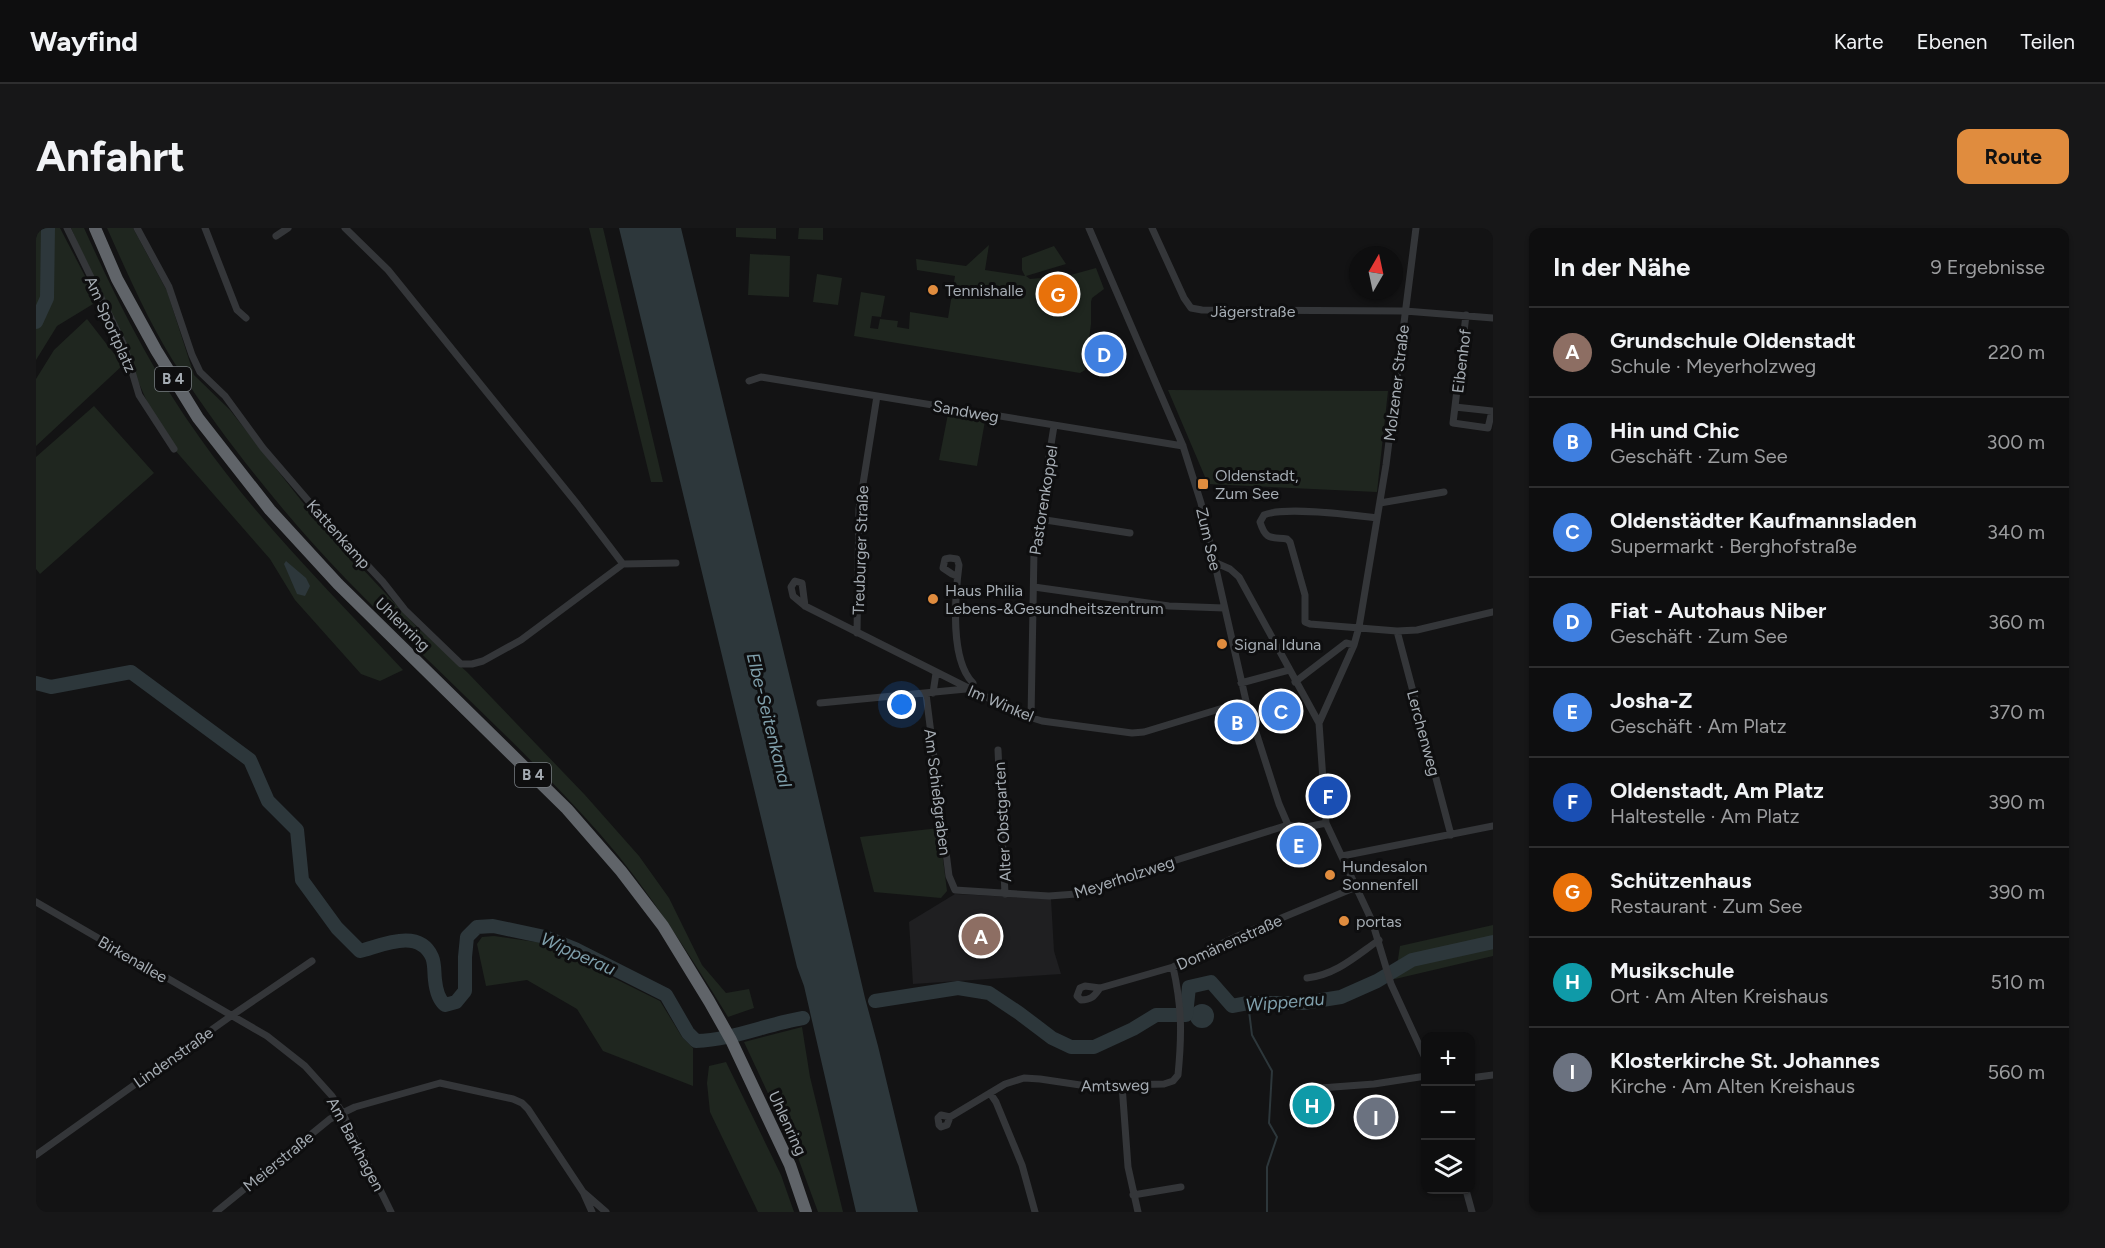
<!DOCTYPE html>
<html lang="de">
<head>
<meta charset="utf-8">
<style>
  :root { --surface:#0e0e0f; --page:#171718; --text:#f1f3f6; --muted:#9b9c9e; --line:#2e2e2f; --accent:#e08c3e }
  body { margin:0; font-family:Figtree,sans-serif; background:var(--page); color:var(--text) }
  .controls { position:absolute; right:18px; bottom:18px; display:grid; overflow:hidden; border-radius:12px; box-shadow:0 2px 4px #0004 }
  .controls button { width:54px; height:54px; display:grid; place-items:center; padding:0; border:0; border-bottom:2px solid var(--line); background:var(--surface); color:var(--text); font:30px sans-serif }
  .compass { position:absolute; left:1313px; top:18px; width:54px; height:54px; border-radius:50%; background:var(--surface); box-shadow:0 2px 4px #0004; rotate:9deg }
  .you { position:absolute; left:866px; top:477px; width:21px; height:21px; margin:-15px; border:4px solid #fff; border-radius:50%; background:#1a73e8; box-shadow:0 0 0 9px #1a73e833 }
  .badge { display:grid; place-items:center; width:39px; height:39px; border-radius:50%; background:var(--accent); color:#fff; font-size:20px; font-weight:700 }
  .pin { position:absolute; translate:-50% -50%; border:3px solid #fff; box-shadow:0 2px 6px #0006 }
  .list { margin:0; padding:0; list-style:none }
  h2 { display:flex; justify-content:space-between; align-items:center; height:78px; margin:0; padding:0 24px; font-size:26px }
  h2 small { font-size:20px; font-weight:400; color:var(--muted) }
  .list li { display:grid; grid-template-columns:39px 1fr auto; gap:18px; align-items:center; box-sizing:border-box; height:90px; padding:0 24px; border-top:2px solid var(--line) }
  .list b { display:block; font-size:22px; white-space:nowrap }
  .list p { margin:0; font-size:20px; white-space:nowrap; color:var(--muted) }
  .list em { font-size:20px; font-style:normal; color:var(--muted) }
  .icon { flex:none; width:33px; height:33px; fill:none; stroke:currentColor; stroke-width:2; stroke-linecap:round; stroke-linejoin:round }
  .map { position:relative; flex:none; width:1457px; height:984px; overflow:hidden; border-radius:12px }
  header { display:flex; align-items:center; gap:36px; box-sizing:border-box; height:84px; padding:0 30px; background:var(--surface); border-bottom:2px solid var(--line) }
  header strong { font-size:28px }
  nav { display:flex; gap:33px; margin-inline-start:auto; font-size:21px }
  .intro { display:flex; align-items:center; justify-content:space-between; box-sizing:border-box; height:144px; padding:0 36px }
  h1 { margin:0; font-size:42px }
  .button { padding:15px 27px; border-radius:12px; background:var(--accent); color:#111; font-size:21px; font-weight:700 }
  main { display:flex; gap:36px; padding:0 36px }
  aside { flex:1; background:var(--surface); border-radius:12px; box-shadow:0 2px 4px #0004 }
  .map>svg:first-child { display:block }
  .built { fill:#1f1f21 }
  .green { fill:#1f261f }
  .water { fill:#2d373b }
  .lines { fill:none; stroke-linecap:round; stroke-linejoin:round }
  .stream { stroke:#2d373b; stroke-width:2 }
  .river { stroke:#2d373b; stroke-width:14 }
  .street { stroke:#343639; stroke-width:7 }
  .highway { stroke:#606469; stroke-width:12 }
  .poi-dot { fill:#e08c3e; stroke:#0e0e0f; stroke-width:2 }
  .labels { text-anchor:middle; stroke-width:6; stroke-linejoin:round; paint-order:stroke }
  .shield { fill:#0e0e0f; stroke:#787d82; stroke-width:1.5 }
  .shield-label { font-size:15px; font-weight:bold; fill:#a5acb3 }
  .poi-label { font-size:16px; fill:#a5acb3; stroke:#0e0e0f; text-anchor:start }
  .street-label { font-size:16px; fill:#a5acb3; stroke:#0e0e0f }
  .water-label { font-size:18px; font-style:italic; fill:#7f9fab; stroke:#0e0e0f }
</style>
</head>
<body>
<header>
<strong>Wayfind</strong>
<nav><a>Karte</a><a>Ebenen</a><a>Teilen</a></nav>
</header>
<div class="intro"><h1>Anfahrt</h1><a class="button">Route</a></div>
<main>
<div class="map">
<svg width="1457" height="984" viewBox="0 0 1457 984">
  <rect width="100%" height="100%" fill="#131314"/>
  <path class="built" d="M919,666L1015,671L1018,723L1025,746L877,756L873,694Z"/>
  <path class="green" d="M0,0H24L62,73L21,98L0,132Z
    M35,0H48C81,73 117,145 164,210C223,294 297,367 367,442L344,453L325,446L259,372L234,331L138,221L123,201Z
    M71,0H97L131,63L158,147L194,182L279,290L380,398L431,444L549,567L603,628L633,670L666,737L690,765L713,761L718,780L692,789C653,726 613,662 564,606C484,516 394,437 310,351C251,290 191,215 145,145C115,100 93,49 71,0Z
    M553,0H567L627,254H615Z
    M700,0H740V11L700,9Z
    M763,0H787V12L762,11Z
    M953,17L949,42L989,48L986,42V30L1018,18L1030,36L990,48L994,51L1005,50L1001,60L1003,70L1025,73L1024,84L1031,85L1032,76H1036L1038,63L1029,61L1031,48L1060,40L1068,61L1056,70L1055,74V96L1049,142L1044,145L818,108L825,64L849,68L845,89L836,88L834,100L842,101L844,91L862,93L861,99L873,101L874,84L912,90L919,48L881,42L880,31L930,38Z
    M714,26L754,28L753,69L712,67Z
    M781,46L806,50L802,77L777,74Z
    M51,91L87,137L0,218V151L18,122Z
    M1132,162L1352,163L1341,264L1172,256Z
    M58,178L118,245L4,346L0,341V229Z
    M912,186L949,193L941,238L903,232Z
    M903,600L911,663L905,670L838,664L824,609Z
    M1457,697V728L1359,751L1364,718Z
    M458,708L507,715L624,773L646,809L657,820V858L567,823L541,781L491,752L450,758L441,716L446,709Z
    M766,799L774,849L807,984H782L761,927L708,814Z
    M690,834L745,947L758,984H722L674,884L671,855L673,838Z"/>
  <path class="water" d="M583,0H645L762,483L829,770L842,818L882,984H820L768,758L761,739Z
    M250,333L270,350L274,358L269,368L261,366L248,336Z
    M1154 788a12 12 0 1 1 24 0a12 12 0 1 1-24 0Z"/>
  <g class="lines">
    <path class="stream" d="M1212,775L1216,807L1236,843L1233,895L1241,909L1231,939V984"/>
    <path class="river" d="M0,94L11,70L12,0
      M0,455L15,459L95,444L214,532L232,573L261,602L266,652L301,700L324,723C347,717 383,700 396,729C399,736 398,745 399,752C400,762 402,771 409,777L420,774L429,763V729L431,709L441,699L457,698L509,709L539,721L630,767L652,805L660,813C696,812 731,796 767,790
      M839,773L922,760L953,765L983,785L1016,810L1035,819H1058L1097,801L1120,787H1150L1153,759L1175,754L1196,778L1212,775H1267L1305,769L1341,753L1376,732L1457,714"/>
    <path class="street" d="M31,0L88,117L103,167L138,221
      M101,0L133,59L156,127L164,144L189,168L227,220L288,291L347,354L369,382L425,436H436L447,433L485,412L587,336L640,335
      M169,0L201,82L210,90
      M309,0L352,42L542,277L587,336
      M1053,0L1147,218L1165,275L1210,473L1243,576L1252,597
      M1116,0L1148,70L1155,80L1166,82L1369,83L1457,90
      M1380,0L1350,237L1323,399L1318,417L1283,495L1290,595L1336,693L1355,756L1390,832
      M240,8L252,0
      M713,153L725,149L1147,218
      M1419,179L1456,183L1452,200L1417,195L1430,87
      M1344,275L1408,264
      M1341,290C1316,287 1249,278 1228,287L1224,294C1230,313 1235,309 1251,311L1254,314L1269,367V394L1274,396L1361,403L1381,402L1457,384
      M1003,291L1094,305
      M1178,334L1194,341L1203,349L1283,495
      M921,348L916,346L907,340L909,331L914,330L921,331L923,337C919,369 914,432 937,455L933,462
      M998,359L1133,378L1188,380
      M769,378L766,355L759,353L755,359L757,368L769,378L984,486L1006,493L1096,505L1108,504L1210,473
      M1361,403L1415,607
      M821,405L823,281L841,168
      M1259,454L1310,415L1318,417
      M1205,455L1253,442
      M897,465L900,445
      M890,466L913,648L919,662L1013,668L1040,666L1118,639L1252,597
      M784,475L930,461
      M995,490L998,323L1018,198
      M962,522L969,666
      M1252,597L1266,600L1290,595
      M1306,628L1457,598
      M0,674L231,808L269,838L296,868L306,884L355,984
      M1271,750C1300,747 1320,728 1343,712
      M1064,760C1058,768 1056,772 1045,772L1041,768L1044,760L1049,758L1064,760L1137,739L1202,708L1320,659
      M1434,850L1457,847
      M1086,857L1092,939L1102,984
      M1271,861L1338,856L1390,848
      M954,865L960,874L986,937L999,984
      M914,889L905,887L902,890L903,897L905,899L911,897L914,889L969,856L988,850L1004,851L1051,858L1128,856L1137,853L1142,847C1146,806 1146,779 1137,739
      M0,927L195,788L276,733
      M1430,962L1436,984
      M548,966L556,984
      M1097,967L1145,959
      M180,984L294,891L319,879L404,855L477,871L486,875L492,881L547,964L570,984"/>
    <path class="highway" d="M59,0L81,51L120,122L162,190L234,282L302,356L531,581L585,643L627,698L673,773L695,812L754,937L770,984"/>
  </g>
  <g class="poi-dot">
    <circle cx="897" cy="62" r="6"/>
    <rect x="1161" y="250" width="12" height="12" rx="3"/>
    <circle cx="897" cy="371" r="6"/>
    <circle cx="1186" cy="416" r="6"/>
    <circle cx="1294" cy="647" r="6"/>
    <circle cx="1308" cy="693" r="6"/>
  </g>
  <g class="labels">
    <g class="shield">
      <rect x="119" y="139" width="36" height="24" rx="4.5"/>
      <rect x="479" y="535" width="36" height="24" rx="4.5"/>
    </g>
    <g class="shield-label">
      <text x="137" y="156">B 4</text>
      <text x="497" y="552">B 4</text>
    </g>
    <g class="poi-label">
      <text x="909" y="68">Tennishalle</text>
      <text x="1179" y="253">Oldenstadt,<tspan x="1179" dy="18">Zum See</tspan></text>
      <text x="909" y="368">Haus Philia<tspan x="909" dy="18">Lebens-&amp;Gesundheitszentrum</tspan></text>
      <text x="1198" y="422">Signal Iduna</text>
      <text x="1306" y="644">Hundesalon<tspan x="1306" dy="18">Sonnenfell</tspan></text>
      <text x="1320" y="699">portas</text>
    </g>
    <g class="street-label">
      <text x="1217" y="89">Jägerstraße</text>
      <text transform="translate(75 96) rotate(66)" y="6">Am Sportplatz</text>
      <text transform="translate(1425 133) rotate(-83)" y="6">Eibenhof</text>
      <text transform="translate(1360 155) rotate(-83)" y="6">Molzener Straße</text>
      <text transform="translate(930 183) rotate(10)" y="6">Sandweg</text>
      <text transform="translate(1007 272) rotate(-81)" y="6">Pastorenkoppel</text>
      <text transform="translate(303 306) rotate(48)" y="6">Kattenkamp</text>
      <text transform="translate(1173 311) rotate(77)" y="6">Zum See</text>
      <text transform="translate(824 322) rotate(-88)" y="6">Treuburger Straße</text>
      <text transform="translate(367 396) rotate(44)" y="6">Uhlenring</text>
      <text transform="translate(965 475) rotate(23)" y="6">Im Winkel</text>
      <text transform="translate(1388 505) rotate(75)" y="6">Lerchenweg</text>
      <text transform="translate(902 564) rotate(83)" y="6">Am Schießgraben</text>
      <text transform="translate(966 594) rotate(-93)" y="6">Alter Obstgarten</text>
      <text transform="translate(1088 649) rotate(-18)" y="6">Meyerholzweg</text>
      <text transform="translate(1193 714) rotate(-24)" y="6">Domänenstraße</text>
      <text transform="translate(97 731) rotate(30)" y="6">Birkenallee</text>
      <text transform="translate(137 829) rotate(-35)" y="6">Lindenstraße</text>
      <text transform="translate(1079 857) rotate(-1)" y="6">Amtsweg</text>
      <text transform="translate(752 895) rotate(65)" y="6">Uhlenring</text>
      <text transform="translate(320 916) rotate(62)" y="6">Am Barkhagen</text>
      <text transform="translate(242 933) rotate(-39)" y="6">Meierstraße</text>
    </g>
    <g class="water-label">
      <text transform="translate(733 492) rotate(76)" y="6">Elbe-Seitenkanal</text>
      <text transform="translate(542 726) rotate(24)" y="6">Wipperau</text>
      <text transform="translate(1249 774) rotate(-5)" y="6">Wipperau</text>
    </g>
  </g>
</svg>
<div class="controls">
<button>+</button>
<button>−</button>
<button><svg class="icon" aria-label="layers" viewBox="0 0 24 24"><path d="M12 4l9 5-9 5-9-5zM3 14l9 5 9-5"/></svg></button>
</div>
<svg class="compass" viewBox="-18 -18 36 36"><path d="M0-13l5 13h-10z" fill="#e53935"/><path d="M0 13l5-13h-10z" fill="#9b9c9e"/></svg>
<div class="you"></div>
<div class="pin badge" style="left:945px;top:708px;background:#8d6e63">A</div>
<div class="pin badge" style="left:1201px;top:494px;background:#3f7fe0">B</div>
<div class="pin badge" style="left:1245px;top:483px;background:#3f7fe0">C</div>
<div class="pin badge" style="left:1068px;top:126px;background:#3f7fe0">D</div>
<div class="pin badge" style="left:1263px;top:617px;background:#3f7fe0">E</div>
<div class="pin badge" style="left:1292px;top:568px;background:#1a4fb4">F</div>
<div class="pin badge" style="left:1022px;top:66px;background:#e8710a">G</div>
<div class="pin badge" style="left:1276px;top:877px;background:#0f9aa8">H</div>
<div class="pin badge" style="left:1340px;top:889px;background:#6b7280">I</div>
</div>
<aside>
<h2>In der Nähe<small>9 Ergebnisse</small></h2>
<ul class="list">
<li><span class="badge" style="background:#8d6e63">A</span><div><b>Grundschule Oldenstadt</b><p>Schule · Meyerholzweg</p></div><em>220 m</em></li>
<li><span class="badge" style="background:#3f7fe0">B</span><div><b>Hin und Chic</b><p>Geschäft · Zum See</p></div><em>300 m</em></li>
<li><span class="badge" style="background:#3f7fe0">C</span><div><b>Oldenstädter Kaufmannsladen</b><p>Supermarkt · Berghofstraße</p></div><em>340 m</em></li>
<li><span class="badge" style="background:#3f7fe0">D</span><div><b>Fiat - Autohaus Niber</b><p>Geschäft · Zum See</p></div><em>360 m</em></li>
<li><span class="badge" style="background:#3f7fe0">E</span><div><b>Josha-Z</b><p>Geschäft · Am Platz</p></div><em>370 m</em></li>
<li><span class="badge" style="background:#1a4fb4">F</span><div><b>Oldenstadt, Am Platz</b><p>Haltestelle · Am Platz</p></div><em>390 m</em></li>
<li><span class="badge" style="background:#e8710a">G</span><div><b>Schützenhaus</b><p>Restaurant · Zum See</p></div><em>390 m</em></li>
<li><span class="badge" style="background:#0f9aa8">H</span><div><b>Musikschule</b><p>Ort · Am Alten Kreishaus</p></div><em>510 m</em></li>
<li><span class="badge" style="background:#6b7280">I</span><div><b>Klosterkirche St. Johannes</b><p>Kirche · Am Alten Kreishaus</p></div><em>560 m</em></li>
</ul>
</aside>
</main>
</body>
</html>
